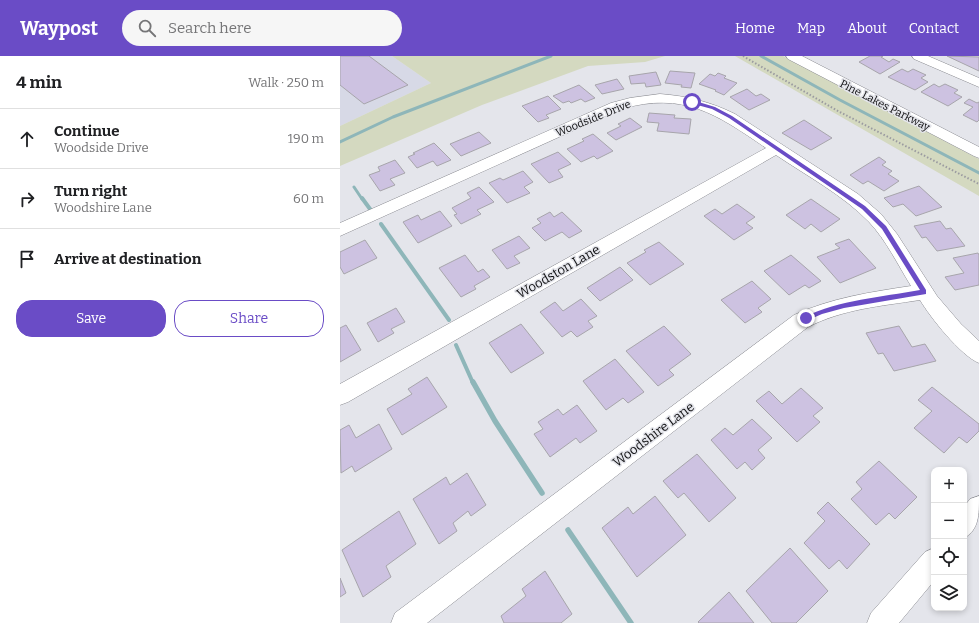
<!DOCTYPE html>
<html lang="en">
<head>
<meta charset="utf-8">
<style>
  :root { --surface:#fff; --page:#f6f6f6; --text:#202124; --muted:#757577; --line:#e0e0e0; --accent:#6a4cc6 }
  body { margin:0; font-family:Bitter,serif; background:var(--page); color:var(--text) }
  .controls { position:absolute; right:12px; bottom:12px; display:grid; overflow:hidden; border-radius:8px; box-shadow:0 2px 6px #0003 }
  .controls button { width:36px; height:36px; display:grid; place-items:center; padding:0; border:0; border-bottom:1px solid var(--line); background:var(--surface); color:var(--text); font:20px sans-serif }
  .stop { position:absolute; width:12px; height:12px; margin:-9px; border:3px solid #6a4cc6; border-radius:50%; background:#fff }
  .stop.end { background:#6a4cc6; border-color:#fff; box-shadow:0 1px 4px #0008 }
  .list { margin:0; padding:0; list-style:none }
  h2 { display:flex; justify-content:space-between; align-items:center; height:52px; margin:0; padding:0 16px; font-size:17px }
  h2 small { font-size:13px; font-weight:400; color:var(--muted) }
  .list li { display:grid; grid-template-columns:26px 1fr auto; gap:12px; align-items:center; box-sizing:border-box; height:60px; padding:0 16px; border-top:1px solid var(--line) }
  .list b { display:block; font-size:15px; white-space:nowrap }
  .list p { margin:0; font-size:13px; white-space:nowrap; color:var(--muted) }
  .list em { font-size:13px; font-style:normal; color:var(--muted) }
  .actions { display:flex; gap:8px; padding:12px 16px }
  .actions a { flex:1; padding:9px 0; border:1px solid var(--accent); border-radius:16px; text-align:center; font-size:14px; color:var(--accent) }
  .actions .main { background:var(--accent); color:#fff }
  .icon { flex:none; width:22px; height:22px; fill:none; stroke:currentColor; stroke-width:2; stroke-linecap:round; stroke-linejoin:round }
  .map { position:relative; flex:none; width:639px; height:567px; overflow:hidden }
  header { display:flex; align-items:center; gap:24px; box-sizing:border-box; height:56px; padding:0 20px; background:var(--accent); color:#fff }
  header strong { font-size:19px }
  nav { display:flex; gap:22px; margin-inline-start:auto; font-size:14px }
  .search { width:280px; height:36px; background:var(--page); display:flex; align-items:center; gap:10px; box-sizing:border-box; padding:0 14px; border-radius:22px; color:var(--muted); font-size:15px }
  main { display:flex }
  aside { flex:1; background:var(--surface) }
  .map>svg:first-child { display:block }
  .built { fill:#d7d9e6 }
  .green { fill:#d4d9c0 }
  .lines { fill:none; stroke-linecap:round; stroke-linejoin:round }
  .stream-far2 { stroke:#8eb6b9; stroke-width:3 }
  .stream-far1 { stroke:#8eb6b9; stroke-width:4 }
  .stream { stroke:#8eb6b9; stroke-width:5.5 }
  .building { fill:#cdc2e1; stroke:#a7a5ab }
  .minor-casing { stroke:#88898f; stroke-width:1 }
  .path { stroke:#9b9ba0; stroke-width:2; stroke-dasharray:1.5 2; stroke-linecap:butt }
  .minor { fill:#fff; fill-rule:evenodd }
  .route { fill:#6a4cc6 }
  .labels { text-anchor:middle; stroke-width:3; stroke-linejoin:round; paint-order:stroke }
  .far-street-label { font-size:11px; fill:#0f0f11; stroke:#e4e5eb }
  .street-label { font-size:13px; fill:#0f0f11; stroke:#e4e5eb }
</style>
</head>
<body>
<header>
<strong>Waypost</strong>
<div class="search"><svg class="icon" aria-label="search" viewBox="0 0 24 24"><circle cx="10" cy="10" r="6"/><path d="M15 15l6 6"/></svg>Search here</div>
<nav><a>Home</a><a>Map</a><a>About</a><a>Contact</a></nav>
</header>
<main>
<aside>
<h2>4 min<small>Walk · 250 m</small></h2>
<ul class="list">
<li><svg class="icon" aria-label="ahead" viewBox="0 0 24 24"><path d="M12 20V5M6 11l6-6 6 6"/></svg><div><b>Continue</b><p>Woodside Drive</p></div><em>190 m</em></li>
<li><svg class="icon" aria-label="right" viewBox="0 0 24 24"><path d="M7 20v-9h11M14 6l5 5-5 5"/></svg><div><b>Turn right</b><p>Woodshire Lane</p></div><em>60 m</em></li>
<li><svg class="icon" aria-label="arrive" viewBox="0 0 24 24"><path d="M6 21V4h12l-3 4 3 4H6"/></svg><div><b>Arrive at destination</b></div></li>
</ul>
<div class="actions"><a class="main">Save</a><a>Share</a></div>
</aside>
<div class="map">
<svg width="639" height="567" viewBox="0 0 639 567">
  <rect width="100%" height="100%" fill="#e4e5eb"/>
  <path class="built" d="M0,0H52L91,27L0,70Z"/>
  <path class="green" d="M52,0H325L305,6L248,10L142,49L0,110V70L91,27Z
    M395,0H443L639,103V140Z"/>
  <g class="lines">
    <path class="stream-far2" d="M421,0L500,44L639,117
      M0,86L53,61L211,0
      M14,131L22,143"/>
    <path class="stream-far1" d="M22,142L30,153
      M41,168L109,264
      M116,289L133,327"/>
    <path class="stream" d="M133,326L155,365L202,437
      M228,474L291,567"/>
  </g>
  <path class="building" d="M0,0H29L68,29L24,48L0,29Z
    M530,0H543L541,1L549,6L553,3L560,6L540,18L519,6Z
    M607,0L639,1V15Z
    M562,13L568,16L573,13L586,19L581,22L588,26L575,34L548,21Z
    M330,15L355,17L351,32L341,31L342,29L325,27Z
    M316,16L321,29L306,31L305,27L291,28L289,20Z
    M378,17L386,20L384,22L397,27L384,39L375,35L376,34L359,28L370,18L375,20Z
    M277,23L284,33L262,38L255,29Z
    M594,28L599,31L605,28L618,34L614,37L622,41L608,50L581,36Z
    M239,29L255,42L245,46L241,43L231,47L229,45L223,47L213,40Z
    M407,33L416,40L421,38L430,44L409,54L390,41Z
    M208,40L221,53L206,59L209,62L198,66L182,50Z
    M629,43L637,47L639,46V64L637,66L623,59L633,51L624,47Z
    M309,57L335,59L334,62L351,63L349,78L317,75L319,67L307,66Z
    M290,62L302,71L276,84L267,77L281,70L278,68Z
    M464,64L492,82L471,94L442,77Z
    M139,76L151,87L121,100L110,88Z
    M253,78L273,95L257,103L254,100L241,106L227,93L244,85L242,83Z
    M94,87L111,104L97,110L93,105L77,112L68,101L75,98L73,97Z
    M218,96L231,108L218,114L223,121L209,127L191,108Z
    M539,101L546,106L542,109L552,115L548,118L559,125L544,135L528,125L523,128L510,119Z
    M55,104L65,117L50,123L55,129L40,135L29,119L40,115L38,111Z
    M183,115L193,126L184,131L190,137L167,147L149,127L160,122L163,124Z
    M579,130L602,151L576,160L563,148L553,151L544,142Z
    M139,131L154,146L137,154L141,158L121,168L114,159L117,158L112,152L131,142L127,137Z
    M471,143L500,163L481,176L471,168L465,173L446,159Z
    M397,148L415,161L406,167L413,172L394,184L364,160L375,153L382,158Z
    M100,155L112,170L78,187L63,166L78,159L81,164Z
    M210,156L214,161L222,156L242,175L229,182L222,176L205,185L192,172L201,167L197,163Z
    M600,165L606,173L611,172L625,190L597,195L586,181L582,182L574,170Z
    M179,180L190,192L174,200L180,207L167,213L152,194Z
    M509,183L536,212L500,227L477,201L500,192L495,188Z
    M25,184L37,202L4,218L0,211V196Z
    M319,186L344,208L310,229L287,207L306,196L304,194Z
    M638,197L639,199V229L615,234L605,221L624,217L613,202Z
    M125,199L138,216L143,213L150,221L134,230L136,233L121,241L99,212Z
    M451,199L481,225L469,232L465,229L449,239L424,215Z
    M280,211L293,224L260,245L247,232Z
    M412,225L431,243L418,252L422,256L405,267L381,244Z
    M241,243L257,260L248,265L253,271L237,281L231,275L222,281L200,256L215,246L223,255Z
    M56,252L65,266L51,273L54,277L38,286L27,267Z
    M181,268L204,297L171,317L149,287Z
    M6,269L21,294L0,306V272Z
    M324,270L351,298L329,314L334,319L318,330L286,295Z
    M559,270L572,291L585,288L596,305L554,315L543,297L538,298L526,277Z
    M275,303L304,336L288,347L283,342L266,354L243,325Z
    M87,321L107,351L62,379L47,353L72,338L68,333Z
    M592,331L639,368V375L627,387L619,381L604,397L574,372L592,355L578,344Z
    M461,332L483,352L473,360L480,366L457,386L416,345L429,335L442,348Z
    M237,349L257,375L240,387L236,382L210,401L194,378L203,373L198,366L218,353L223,359Z
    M412,363L432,382L418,394L425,402L412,414L405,406L397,413L371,384L385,372L393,379Z
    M39,368L52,393L15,416L12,410L1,417L0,374L9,369L16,382Z
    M357,398L396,442L369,466L344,437L338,442L323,425Z
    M539,405L577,441L555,463L549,457L536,469L511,443L522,433L516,426Z
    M127,417L146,449L131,460L128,455L113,467L117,475L99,488L73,443L106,421L110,429Z
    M315,440L346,479L297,521L262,472L288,451L293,458Z
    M488,446L530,488L507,513L499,504L489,513L464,487L485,465L477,457Z
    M59,455L76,488L46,510L51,521L23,541L2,494Z
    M450,492L488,535L456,567H432L406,535Z
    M205,515L232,558L221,567H164L161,560L186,540L182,533Z
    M0,522L6,537L0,541Z
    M389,536L414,567H359L358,566Z"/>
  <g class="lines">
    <g class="minor-casing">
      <path id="minor" d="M446,0H462L639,91V102L634,100L448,3Z
        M572,0H588L639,22V31L574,3Z
        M320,38C347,40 371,46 395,58L518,138L541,158L557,178L597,240L621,268L639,285V307C621,300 590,261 580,244C541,250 503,253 468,271L87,567H51L55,557L454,259C491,242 531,236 571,230C558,209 546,184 529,166C503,139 467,120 436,99L8,346L0,349V328L426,92C376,58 344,35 281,53L0,180V167L271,47L290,42Z
        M639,440C639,459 639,474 624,482V451L630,443Z
        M594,492V525L559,567H527L531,557L585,496Z"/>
    </g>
    <path class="path" d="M403,0L496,54L639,128"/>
    <use href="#minor" class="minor"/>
  </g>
  <path class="route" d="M352,44L375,51L392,60L525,150L546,170L586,234V238L504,252L482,258L466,265L464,264V261C500,244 541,241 580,234L542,173L522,153L389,62L372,53L350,47Z"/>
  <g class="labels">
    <g class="far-street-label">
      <text transform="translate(545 49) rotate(27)" y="4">Pine Lakes Parkway</text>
      <text transform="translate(253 62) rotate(-22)" y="4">Woodside Drive</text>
    </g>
    <g class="street-label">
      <text transform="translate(218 215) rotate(-30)" y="5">Woodston Lane</text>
      <text transform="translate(313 378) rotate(-37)" y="5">Woodshire Lane</text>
    </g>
  </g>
</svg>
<div class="controls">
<button>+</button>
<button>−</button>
<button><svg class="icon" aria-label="locate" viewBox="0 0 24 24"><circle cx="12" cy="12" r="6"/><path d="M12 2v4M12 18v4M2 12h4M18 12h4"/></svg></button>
<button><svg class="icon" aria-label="layers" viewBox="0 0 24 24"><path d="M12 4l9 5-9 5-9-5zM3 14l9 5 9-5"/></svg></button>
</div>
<div class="stop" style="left:352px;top:46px"></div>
<div class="stop end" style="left:466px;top:262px"></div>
</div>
</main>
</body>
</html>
